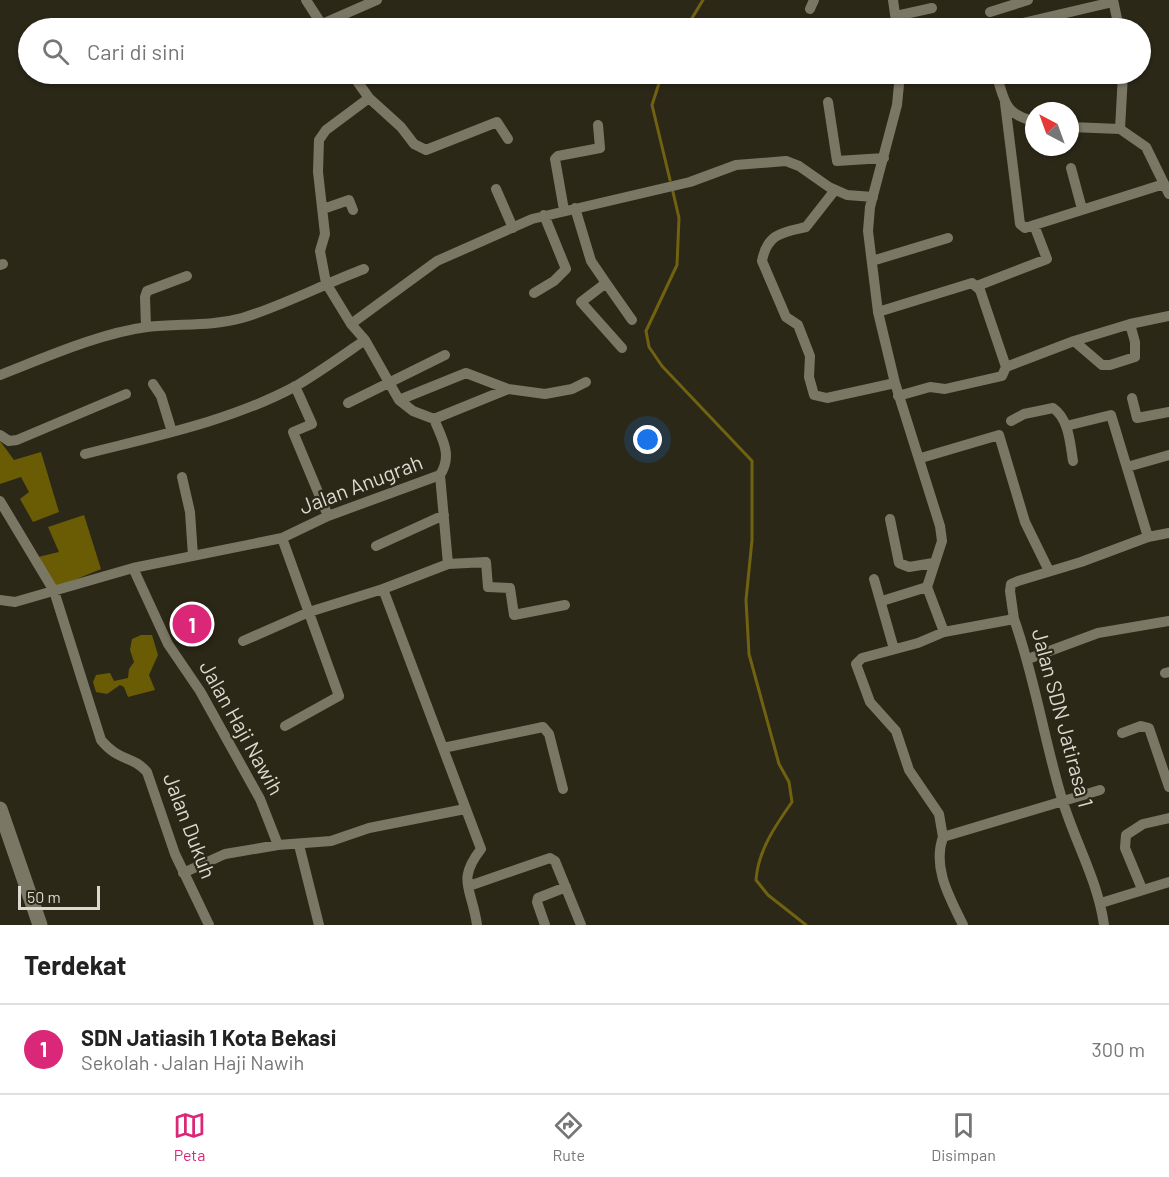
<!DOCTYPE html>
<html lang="id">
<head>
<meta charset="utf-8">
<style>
  :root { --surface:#fff; --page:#f2f2f2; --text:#222; --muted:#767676; --line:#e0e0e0; --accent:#db2777 }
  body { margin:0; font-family:Barlow,sans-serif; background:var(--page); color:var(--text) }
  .compass { position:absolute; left:1025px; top:102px; width:54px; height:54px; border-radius:50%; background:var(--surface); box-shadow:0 2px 4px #0004; rotate:319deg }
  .scale { position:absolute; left:18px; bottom:15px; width:82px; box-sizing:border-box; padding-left:6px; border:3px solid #dbdad0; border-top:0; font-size:16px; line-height:21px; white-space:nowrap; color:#dbdad0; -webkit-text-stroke:4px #2b2818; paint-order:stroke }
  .you { position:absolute; left:648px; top:440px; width:21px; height:21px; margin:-15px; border:4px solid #fff; border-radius:50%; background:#1a73e8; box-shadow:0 0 0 9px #1a73e833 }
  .badge { display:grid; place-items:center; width:39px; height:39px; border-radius:50%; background:var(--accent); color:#fff; font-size:20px; font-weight:700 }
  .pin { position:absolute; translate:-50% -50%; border:3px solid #fff; box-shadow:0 2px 6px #0006 }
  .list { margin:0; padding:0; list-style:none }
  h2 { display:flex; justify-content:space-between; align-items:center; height:78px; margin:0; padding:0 24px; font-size:26px }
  h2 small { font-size:20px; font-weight:400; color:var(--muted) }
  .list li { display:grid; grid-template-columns:39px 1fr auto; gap:18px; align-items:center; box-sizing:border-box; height:90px; padding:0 24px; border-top:2px solid var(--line) }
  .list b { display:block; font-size:22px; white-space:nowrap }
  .list p { margin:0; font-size:20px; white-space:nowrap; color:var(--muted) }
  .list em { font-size:20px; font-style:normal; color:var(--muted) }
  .icon { flex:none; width:33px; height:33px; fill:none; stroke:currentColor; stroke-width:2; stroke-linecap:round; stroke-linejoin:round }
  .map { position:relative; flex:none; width:1169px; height:925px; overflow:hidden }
  .search { position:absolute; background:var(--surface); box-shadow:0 2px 4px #0004; left:18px; right:18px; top:18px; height:66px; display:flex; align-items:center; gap:15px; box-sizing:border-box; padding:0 21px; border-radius:33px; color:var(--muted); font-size:22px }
  .sheet { height:168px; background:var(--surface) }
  nav { display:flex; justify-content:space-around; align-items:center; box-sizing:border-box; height:84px; border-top:2px solid var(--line); background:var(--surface); font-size:16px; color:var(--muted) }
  nav a { display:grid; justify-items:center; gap:3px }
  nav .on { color:var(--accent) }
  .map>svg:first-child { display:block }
  .forest { fill:#6a5c05 }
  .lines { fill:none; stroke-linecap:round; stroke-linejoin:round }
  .stream { stroke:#716211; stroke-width:3 }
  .street { stroke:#7b7765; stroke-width:10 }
  .secondary { stroke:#7b7765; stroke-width:15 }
  .labels { text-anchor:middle; stroke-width:4.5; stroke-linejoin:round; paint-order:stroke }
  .street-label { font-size:21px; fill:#dbdad0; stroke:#2b2818 }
</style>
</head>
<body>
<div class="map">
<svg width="1169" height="925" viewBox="0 0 1169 925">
  <rect width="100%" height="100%" fill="#2b2818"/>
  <path class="forest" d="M0,441L14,460L41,452L59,512L33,522L20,499L29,492L21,477L0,484Z
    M84,515L101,569L55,588L38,557L59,552L48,527Z
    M141,635H152L158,655L149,675L155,690L128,697L124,687L120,685L107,694L96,692L93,682L96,675L110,673L114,681L128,678L129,669L134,662L130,650L132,639Z"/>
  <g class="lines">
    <path class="stream" d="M686,28L703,0
      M662,74L652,105L670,180
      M673,192L679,218L677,265L646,331L649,347L662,366L752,461V540L746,600L749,654L779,764L789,782L792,802C775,826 758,851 756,880L768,895L806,925"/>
    <path class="street" d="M306,0L324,28
      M893,0L897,28
      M1113,0L1119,28
      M810,9L814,0
      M990,12L1028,0
      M896,16L932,8
      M322,24L377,0
      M1002,28L1113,2
      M352,74L369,98L401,127L414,144L426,150L497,122L508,139
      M900,74L897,105L870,207L868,231L878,312L895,383L940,526L942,541L927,587L944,632L1014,619C1035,678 1044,740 1062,799C1075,842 1098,881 1104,925
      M996,74C1005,100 1003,114 1034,121
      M355,78L366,74
      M828,102L837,161L884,158
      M1005,103L1020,224L1025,228L1164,184
      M1070,127L1120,129L1146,147L1169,194
      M1120,129L1123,74
      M1071,168L1082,209
      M496,189L513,228
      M835,190L806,227C784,232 767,233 762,261L786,317L798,325L810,356L809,377L814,395L827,398L895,383
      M575,208L591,261L606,283L581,302L622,348
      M323,209L349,200L353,210
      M564,210L555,159L558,156L600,148L598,125
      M872,261L948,238
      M0,265L3,264
      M606,283L632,320
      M977,286L1047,259L1034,225
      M534,293L554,281L566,269L544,215
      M878,312L972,283L980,290L1006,367
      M351,324L437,261L532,219L690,182L736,165L786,161L799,166L829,187L847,195L873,197
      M1130,324L1169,316
      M146,327L145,297L147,291L187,276
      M0,375C44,358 100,333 147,327C179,323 209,327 242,318C280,307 326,283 364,269
      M153,384L161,396L172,432
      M295,386L312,424L293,432L328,516
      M898,396L930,387L945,389L1002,376L1006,367L1074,341L1130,324L1135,342V357L1110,365H1102L1074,341
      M1132,398L1137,418L1169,412
      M399,400L466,373L508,389
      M348,403L445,355
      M434,419L508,389L545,394L572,389L586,382
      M1011,421L1024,414L1053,408C1069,419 1070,443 1073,461
      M1066,426L1111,415L1148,537
      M0,435L9,441L17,440L126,394
      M85,454C156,436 231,421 296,386C320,372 342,356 365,340
      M921,458L999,435L1025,522L1049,571
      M1127,467L1169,455
      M440,475L448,564L383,589L481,849C456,881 472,888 477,925
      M182,477L190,512L193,556
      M0,501L54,591L101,740C119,762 132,755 147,772L175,854L209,925
      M890,519L899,563L909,567L933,563
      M282,538L339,696L285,726
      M376,546L444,515
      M448,564L486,562L488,587L510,588L514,615L565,605
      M133,568L168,644L200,691L260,799L278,845
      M874,579L894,649
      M0,600L15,602L133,568L282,538L328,516L440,475C453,455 442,439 434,419L413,411L399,400L365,340L351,324L326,283L320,251L325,234L318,172L319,140L326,130L369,98
      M882,601L927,587
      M1014,619L1010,591L1011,584L1018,581L1081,562L1148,537L1169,533
      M243,641L309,612L383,589
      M1028,659L1098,633L1169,621
      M1165,673L1169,672
      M1122,733L1141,726L1149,728L1169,787
      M443,748L543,727L549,734L563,789
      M943,837L939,814L909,770L896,731L870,702L856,664L862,658L918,643L944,632
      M299,845L319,925
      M183,873L225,854L278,845L331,841L369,828L465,809
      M469,886L550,858L555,861L581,925
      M1142,889L1125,848L1126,835L1143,824L1169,818
      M1101,903L1169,882
      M545,925L537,902L538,898L566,887
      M963,925C950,898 932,868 943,837L1100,790"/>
    <path class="secondary" d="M0,809L40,925"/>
  </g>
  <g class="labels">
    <g class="street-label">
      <text transform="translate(361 485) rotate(-21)" y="7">Jalan Anugrah</text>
      <text transform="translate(1062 718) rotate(75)" y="7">Jalan SDN Jatirasa 1</text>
      <text transform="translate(241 728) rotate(61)" y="7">Jalan Haji Nawih</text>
      <text transform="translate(189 826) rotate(69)" y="7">Jalan Dukuh</text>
    </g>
  </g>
</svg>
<svg class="compass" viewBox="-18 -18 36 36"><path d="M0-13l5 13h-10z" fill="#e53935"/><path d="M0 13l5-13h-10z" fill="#767676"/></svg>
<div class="scale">50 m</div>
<div class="you"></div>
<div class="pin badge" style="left:192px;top:624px">1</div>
<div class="search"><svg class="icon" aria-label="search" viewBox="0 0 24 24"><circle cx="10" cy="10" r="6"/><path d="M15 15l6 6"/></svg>Cari di sini</div>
</div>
<section class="sheet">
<h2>Terdekat<small></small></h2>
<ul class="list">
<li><span class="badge">1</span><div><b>SDN Jatiasih 1 Kota Bekasi</b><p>Sekolah · Jalan Haji Nawih</p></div><em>300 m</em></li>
</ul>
</section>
<nav>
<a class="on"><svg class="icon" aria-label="map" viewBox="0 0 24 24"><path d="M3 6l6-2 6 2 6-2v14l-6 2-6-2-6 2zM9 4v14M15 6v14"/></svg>Peta</a>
<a><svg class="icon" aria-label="directions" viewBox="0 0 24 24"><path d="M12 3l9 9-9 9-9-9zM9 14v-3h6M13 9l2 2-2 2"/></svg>Rute</a>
<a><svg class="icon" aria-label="saved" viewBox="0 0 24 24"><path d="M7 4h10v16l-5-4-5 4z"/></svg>Disimpan</a>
</nav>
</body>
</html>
